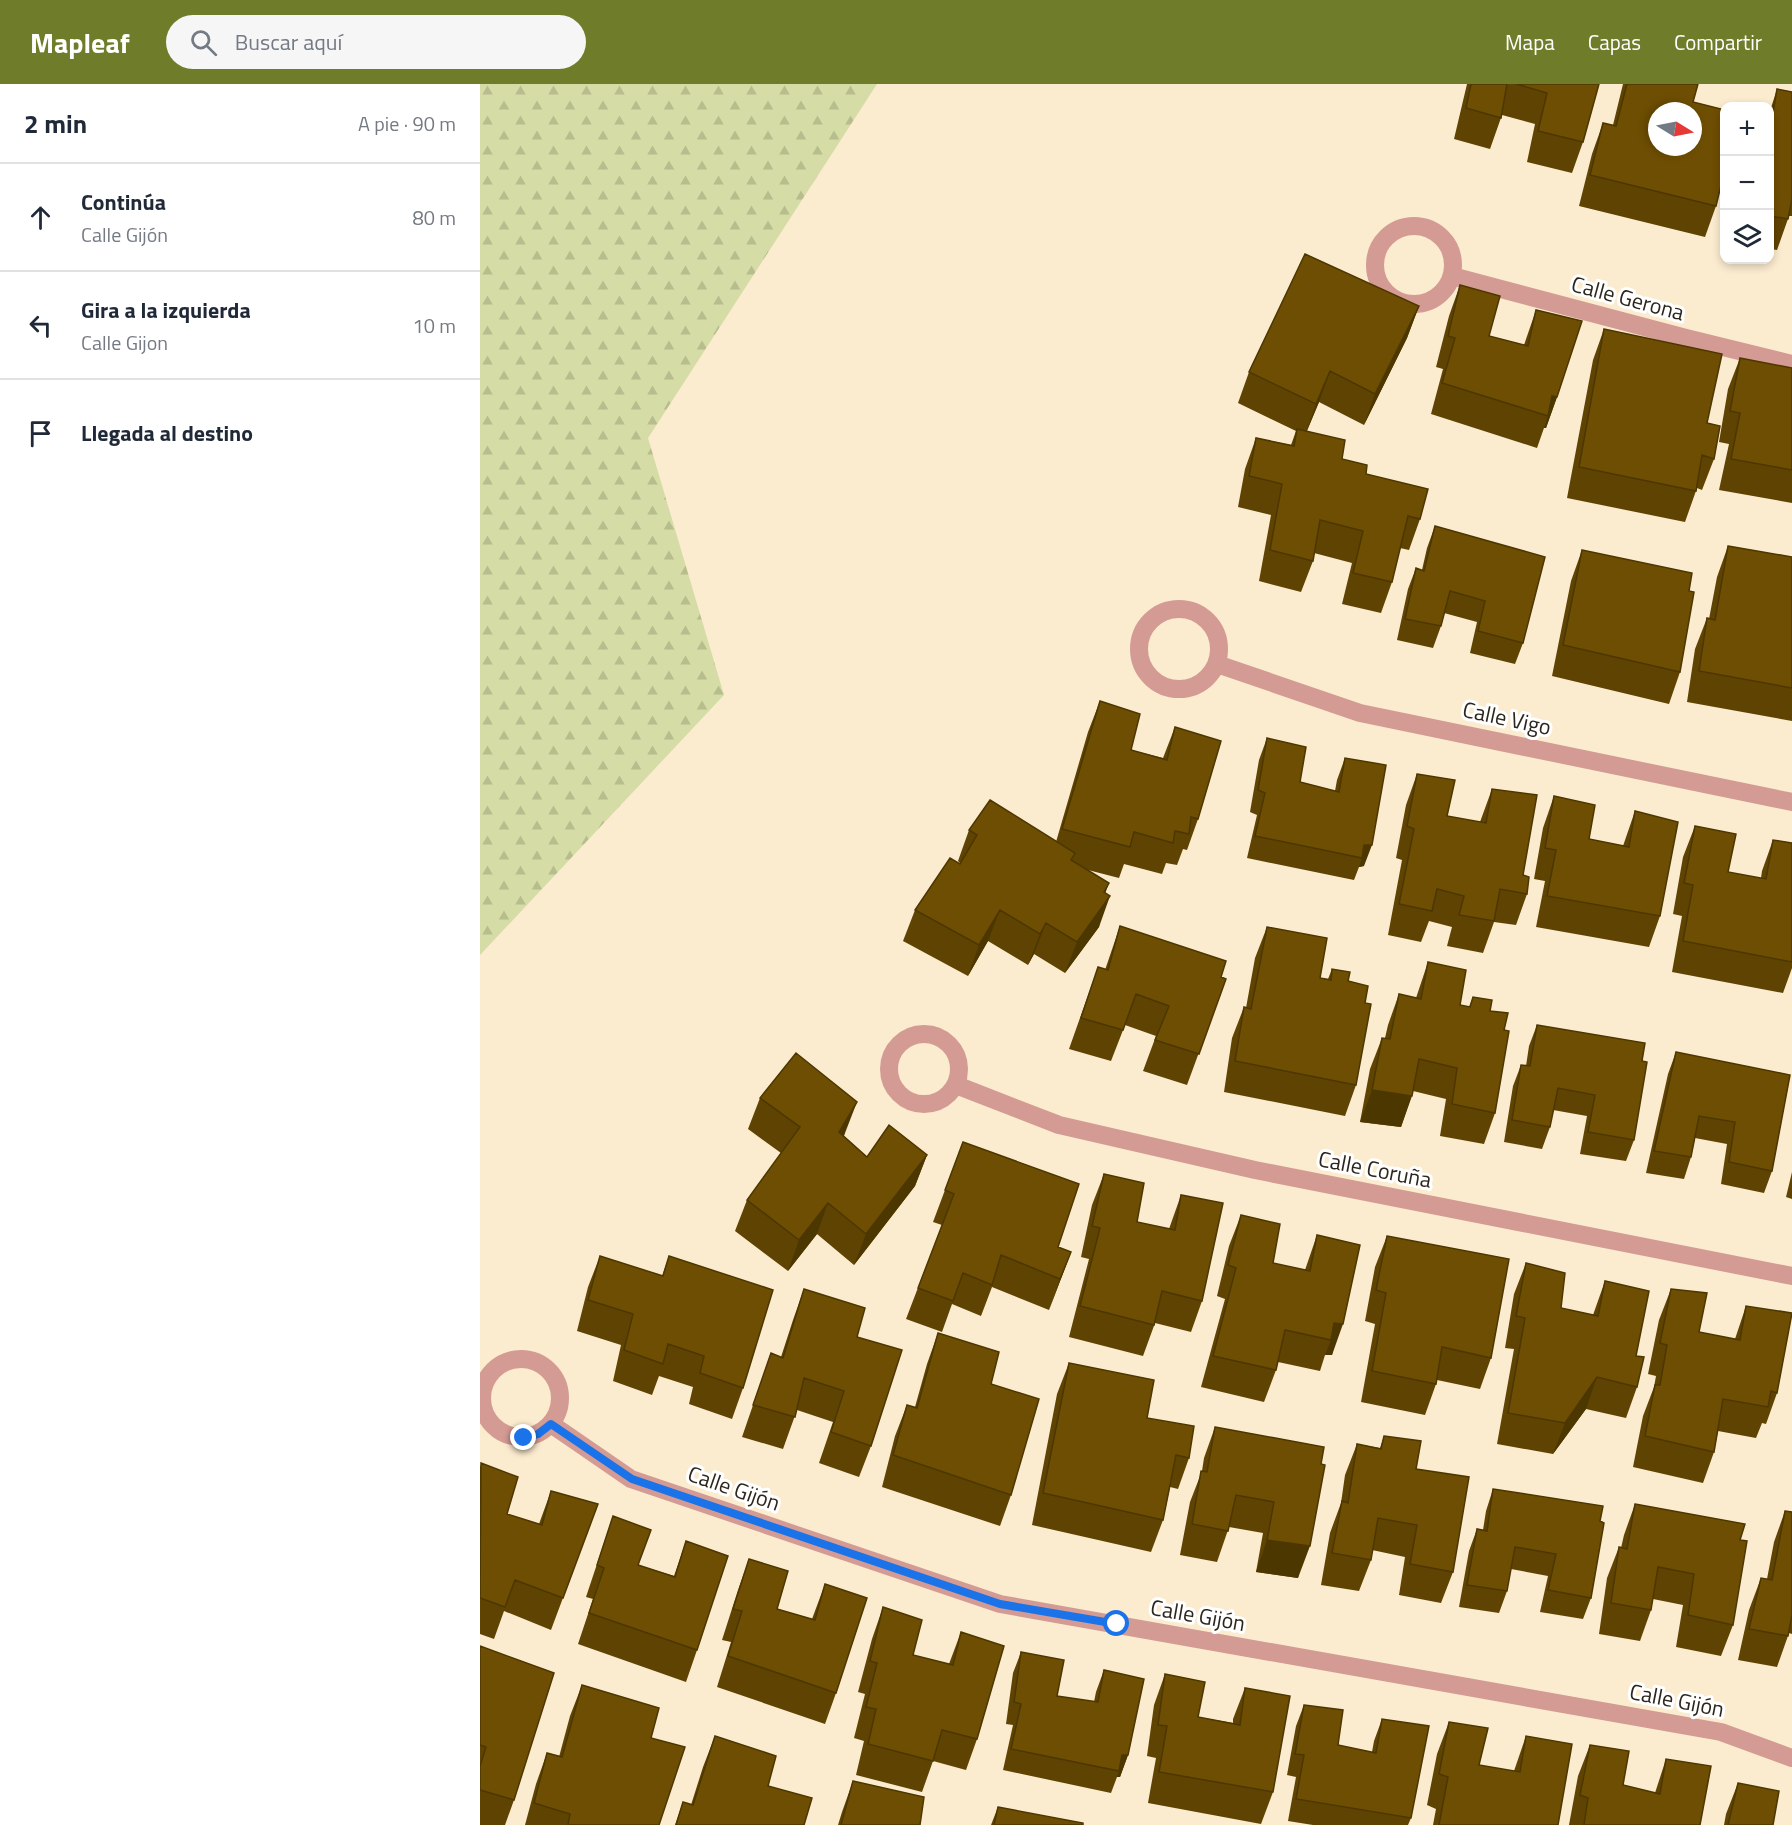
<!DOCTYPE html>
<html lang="es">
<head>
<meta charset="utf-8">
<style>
  :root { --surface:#fff; --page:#f6f6f7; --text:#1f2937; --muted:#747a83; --line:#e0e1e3; --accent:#6f7d2a }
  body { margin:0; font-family:"Titillium Web",sans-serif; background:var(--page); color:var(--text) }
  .controls { position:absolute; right:18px; top:18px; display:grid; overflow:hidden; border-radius:12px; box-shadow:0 3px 9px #0003 }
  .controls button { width:54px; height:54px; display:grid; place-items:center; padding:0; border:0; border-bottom:2px solid var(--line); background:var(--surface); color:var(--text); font:30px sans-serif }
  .compass { position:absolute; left:1168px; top:18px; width:54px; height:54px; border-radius:50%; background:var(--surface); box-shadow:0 3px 9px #0003; rotate:100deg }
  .stop { position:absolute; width:18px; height:18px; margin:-14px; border:4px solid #1a73e8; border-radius:50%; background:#fff }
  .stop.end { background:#1a73e8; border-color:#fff; box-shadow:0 2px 6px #0008 }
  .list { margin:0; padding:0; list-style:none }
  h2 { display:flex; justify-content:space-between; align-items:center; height:78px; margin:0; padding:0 24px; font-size:26px }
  h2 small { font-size:20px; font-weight:400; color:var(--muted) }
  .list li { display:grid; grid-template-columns:39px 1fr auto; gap:18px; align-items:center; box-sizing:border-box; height:108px; padding:0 24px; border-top:2px solid var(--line) }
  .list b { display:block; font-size:22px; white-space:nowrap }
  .list p { margin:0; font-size:20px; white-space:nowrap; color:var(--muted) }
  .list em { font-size:20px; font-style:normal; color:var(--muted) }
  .icon { flex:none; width:33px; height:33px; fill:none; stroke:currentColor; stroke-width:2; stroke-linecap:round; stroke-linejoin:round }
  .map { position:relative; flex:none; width:1312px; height:1741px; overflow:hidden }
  header { display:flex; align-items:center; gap:36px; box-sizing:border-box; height:84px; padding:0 30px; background:var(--accent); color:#fff }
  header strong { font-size:28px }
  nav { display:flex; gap:33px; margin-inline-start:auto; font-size:21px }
  .search { width:420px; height:54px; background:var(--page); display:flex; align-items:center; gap:15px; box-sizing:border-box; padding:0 21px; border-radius:33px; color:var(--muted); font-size:22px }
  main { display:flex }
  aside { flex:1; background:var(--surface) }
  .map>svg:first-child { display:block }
  .forest { fill:url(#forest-firs) }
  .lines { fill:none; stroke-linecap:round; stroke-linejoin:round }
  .minor { stroke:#d39b94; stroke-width:18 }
  .wall { fill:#5f4302 }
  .shaded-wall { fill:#4d3701 }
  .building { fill:#6e4e02; stroke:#4d3701; stroke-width:1.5; fill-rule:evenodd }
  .route { stroke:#1a73e8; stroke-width:8 }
  .labels { text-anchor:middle; stroke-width:6; stroke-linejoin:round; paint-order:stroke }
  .street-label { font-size:22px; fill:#2c261c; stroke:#fff }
</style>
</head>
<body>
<header>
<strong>Mapleaf</strong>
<div class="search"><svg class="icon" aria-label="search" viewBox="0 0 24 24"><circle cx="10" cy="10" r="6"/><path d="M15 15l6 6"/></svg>Buscar aquí</div>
<nav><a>Mapa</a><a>Capas</a><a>Compartir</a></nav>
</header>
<main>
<aside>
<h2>2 min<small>A pie · 90 m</small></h2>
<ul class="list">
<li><svg class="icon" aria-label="ahead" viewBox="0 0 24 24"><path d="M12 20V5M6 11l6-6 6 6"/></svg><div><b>Continúa</b><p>Calle Gijón</p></div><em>80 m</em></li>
<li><svg class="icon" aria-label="left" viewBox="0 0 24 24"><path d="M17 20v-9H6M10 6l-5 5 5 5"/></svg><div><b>Gira a la izquierda</b><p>Calle Gijon</p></div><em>10 m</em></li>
<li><svg class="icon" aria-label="arrive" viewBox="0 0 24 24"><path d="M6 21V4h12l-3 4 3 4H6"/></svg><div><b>Llegada al destino</b></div></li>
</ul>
</aside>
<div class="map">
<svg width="1312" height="1741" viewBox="0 0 1312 1741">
  <defs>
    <pattern id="forest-firs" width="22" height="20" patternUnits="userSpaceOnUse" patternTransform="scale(1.5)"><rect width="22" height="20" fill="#d5dca5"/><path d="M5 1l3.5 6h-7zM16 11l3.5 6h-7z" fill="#b7bd8d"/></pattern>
  </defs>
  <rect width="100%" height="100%" fill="#fbebcf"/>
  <path class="forest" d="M0,0H397L168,354L244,611L0,871Z"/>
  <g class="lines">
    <path class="minor" d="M895 181a39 39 0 1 1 78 0a39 39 0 1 1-78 0Z
      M972,192L1206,254L1312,280
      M659 565a40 40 0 1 1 80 0a40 40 0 1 1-80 0Z
      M737,580L880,629L1312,718
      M409 985a35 35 0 1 1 70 0a35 35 0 1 1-70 0Z
      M476,1001L579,1041L775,1086L1312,1192
      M2 1314a39 39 0 1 1 78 0a39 39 0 1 1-78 0Z
      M71,1340L151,1395L520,1520L1241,1648L1312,1674"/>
  </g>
  <path class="wall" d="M987,0H1119L1103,58L1092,89L1047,78L1055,40L1022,31L1010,65L974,55Z
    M1143,0H1218L1213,18L1245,26V95H1242L1236,122L1225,153L1099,122L1112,70L1123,39L1133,41Z
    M1297,5L1312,8V132H1309L1297,166L1290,165V27Z
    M980,201L1009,252L1044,261L1056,226L1077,313L1066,344H1064L1057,364L951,330L963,285L956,283L969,232Z
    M939,222L927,254L884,341L839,318L827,347L862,375L886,390L940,435L929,466L920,464L912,498L901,529L862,520L872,479L834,469L833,477L821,508L779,497L791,431L758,423L765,385L776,354L811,361L816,347L758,319L769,288Z
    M1124,245L1227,339L1234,375L1222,406L1217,404L1205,438L1087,414L1113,276Z
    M1260,274L1312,284V419L1239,406L1249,360L1239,358L1248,305Z
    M955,442L1043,559L1035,580L990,569L997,538L964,529L961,542L953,564L917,556L928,505L936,484L942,486L947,464Z
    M1248,462L1312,473V637L1207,618L1215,565L1227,534L1229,535L1237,493Z
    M1102,466L1209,507L1200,588L1189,620L1072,592L1091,497Z
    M620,617L651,666L683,674L695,643L718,735L707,766L703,765L697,781L686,779L682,790L644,780L639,794L608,786L629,799L625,808L619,843L585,889L554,870L548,881L508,857L488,892L423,857L435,826L480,779L478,777L489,746L576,758L608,648Z
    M787,654L820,698L855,707L857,696L865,674L884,782L879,783L874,796L767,774L777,731L770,728L779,676Z
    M937,690L967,732L1000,738L1012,705L1043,791L1047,810L1036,841L1014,838L1003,869L967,862L972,843L949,837L941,858L908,851L922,776L916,774L926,721Z
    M1074,712L1109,755L1143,762L1155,727L1180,832L1169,863L1056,843L1065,797L1054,795L1063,744Z
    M1215,742L1248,788L1281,794L1282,787L1293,756L1312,759V884L1303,909L1192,888L1202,832L1193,830L1203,773Z
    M640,842L746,895L707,1001L663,987L676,952L645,941L631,977L589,965L618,883L625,886Z
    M787,843L840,894L848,895L852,885L868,897L885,919L876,1001L865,1032L744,1008L752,954L764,923L766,924L775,874Z
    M948,878L980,921L989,923L993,913L1010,927L1024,946L1015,1029L1004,1060L960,1052L966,1015L933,1007L921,1043L880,1038L890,985L902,954H905L908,941L919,910L936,914Z
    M1057,941L1162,977L1154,1056L1146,1077L1100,1070L1107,1032L1073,1026L1070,1043L1062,1065L1024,1058L1033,1002L1041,981L1046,982L1049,962Z
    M1196,968L1310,991L1292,1087L1284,1109L1241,1100L1247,1060L1215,1054L1211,1073L1204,1095L1166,1089L1188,990Z
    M280,1014L365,1049L364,1052L387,1073L447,1071L435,1102L374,1181L337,1150L308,1187L255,1147L267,1116L301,1069L268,1045Z
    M483,1058L578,1163L591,1168L569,1226L512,1203L501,1232L472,1220L462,1248L426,1235L462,1141L453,1138Z
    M1312,1088V1115L1306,1113Z
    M624,1090L657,1138L689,1145L701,1111L722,1217L711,1248L675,1239L663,1272L589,1253L609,1175L601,1173L612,1121Z
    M761,1131L793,1179L825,1186L837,1151L880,1161L852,1271H845L840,1287L798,1278L796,1286L784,1318L721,1303L745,1215L737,1212L749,1162Z
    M907,1152L1011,1274L1000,1305L957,1296L956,1300L945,1331L881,1318L895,1240L885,1237L895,1183Z
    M120,1172L182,1192L189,1172L263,1304L252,1335L209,1320L213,1303L179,1292L172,1311L133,1297L141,1261L97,1247L108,1203Z
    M1046,1179L1081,1224L1113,1231L1125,1197L1156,1272L1157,1303L1146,1334L1106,1325L1073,1370L1017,1360L1034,1265L1025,1264L1034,1210Z
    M324,1205L377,1253L391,1362L379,1393L339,1379L353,1338L317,1326L303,1365L262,1353L291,1269L301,1273L313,1236Z
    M1191,1205L1219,1248L1255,1255L1266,1222L1297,1309L1286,1340L1282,1339L1276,1354L1238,1347L1234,1368L1223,1399L1153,1383L1163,1332L1174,1303L1176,1292L1168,1290L1179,1236Z
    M458,1249L511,1300L531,1411L520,1442L402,1403L415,1352L427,1321L435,1323L447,1280Z
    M589,1279L667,1334L709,1374L698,1405L690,1403L683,1436L671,1468L552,1441L577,1310Z
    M735,1343L844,1363L818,1494L776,1488L783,1449L749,1443L737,1478L700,1471L710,1418L722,1387L724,1374Z
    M904,1352L936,1385L973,1488L961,1519L919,1511L925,1473L892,1466L891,1476L879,1507L841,1501L850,1449L861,1419L865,1391L877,1360L900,1364Z
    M0,1381L27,1430L59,1440L71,1407L118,1420L71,1546L24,1527L14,1555L0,1550Z
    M1013,1405L1120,1437L1111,1514L1103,1535L1060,1528L1068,1492L1031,1485L1027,1507L1019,1529L979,1523L989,1467L997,1445L1003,1446L1006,1427Z
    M1155,1420L1260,1456L1253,1541L1241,1572L1196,1563L1203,1521L1173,1515L1171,1526L1160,1557L1119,1550L1127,1494L1139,1463L1141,1464L1144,1451Z
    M1305,1427L1312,1428V1550L1309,1549L1297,1583L1258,1576L1269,1526L1281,1494L1287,1495L1294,1458Z
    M133,1432L158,1481L194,1492L206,1457L217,1566L206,1598L98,1560L113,1515L106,1513Z
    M269,1475L297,1525L332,1535L345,1500L356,1609L345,1640L237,1603L251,1558L242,1556L258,1506Z
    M403,1523L433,1571L469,1580L481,1548L497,1655L486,1686L453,1677L442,1708L376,1691L384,1657L374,1654L385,1610L378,1608L392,1555Z
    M0,1562L34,1716L25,1741H0Z
    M541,1568L577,1612L614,1618L616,1608L624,1586L648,1671L640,1693H637L631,1709L523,1686L533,1641L526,1640L533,1589Z
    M685,1590L718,1633L753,1639V1635L765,1604L793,1708L781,1740L668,1719L676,1674L667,1672L674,1621Z
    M102,1601L171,1654L179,1741H45L56,1700L67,1669L79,1673L90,1632Z
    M824,1621L858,1661L892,1668L894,1657L902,1635L931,1734L928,1741H833L808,1737L816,1693L807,1691L816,1642Z
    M969,1638L999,1681L1034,1687L1046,1652L1078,1741H953L956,1725L947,1721L957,1670Z
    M235,1652L288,1702L324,1741H195L203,1718L211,1721L223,1683Z
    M1110,1661L1143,1701L1175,1709L1186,1675L1220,1741H1089L1098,1692Z
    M373,1697L440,1741H358L362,1728Z
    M1258,1699L1293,1741H1244L1246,1730Z
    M518,1723L603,1741H511Z"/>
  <path class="shaded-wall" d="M939,222L927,254L884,341L895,310Z
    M850,287L839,318L825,351L836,320Z
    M1072,312L1077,313L1066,344H1064L1068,332Z
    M884,761H892L884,782L879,783L882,774Z
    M629,799L618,829L630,812L619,843L585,889L597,858Z
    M520,826L508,857L488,892L499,861Z
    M566,839L554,870L548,881L560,850Z
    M892,1006L932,1012L921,1043L880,1038Z
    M377,1018L365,1049L347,1079L359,1048Z
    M447,1071L435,1102L374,1181L386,1150Z
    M348,1119L337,1150L308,1187L319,1156Z
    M591,1168L579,1200L569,1226L580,1195Z
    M854,1239L863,1240L852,1271H845L851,1256Z
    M1117,1293L1106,1325L1073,1370L1085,1339Z
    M787,1456L830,1462L818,1494L776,1488Z
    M642,1671H648L640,1693H637L639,1687Z"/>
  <path class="building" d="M991,0H1027L1021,34L986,24Z
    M1036,0H1119L1103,58L1058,47L1067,9Z
    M1147,0H1218L1213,18L1245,26V85L1236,122L1110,91L1123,39L1136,42ZM1177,27H1213V63H1177Z
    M1297,5L1312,8V115L1308,135L1290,132V47Z
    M825,170L939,222L895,310L850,287L836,320L769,288Z
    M980,201L1020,212L1009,252L1048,262L1056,226L1102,237L1077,313L1072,312L1068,332L962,299L975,254L968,252Z
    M1124,245L1242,270L1227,339L1240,342L1234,375L1222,371L1216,407L1099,383Z
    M1260,274L1312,284V386L1251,375L1260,329L1250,327Z
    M817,345L865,356L862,375L887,381L886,390L948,405L940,435L928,432L912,498L873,489L883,447L840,436L833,477L790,466L802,400L769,392L776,354L814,362Z
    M955,442L1065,473L1043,559L998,547L1005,517L970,507L961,542L925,535L936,484L944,487Z
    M1248,462L1312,473V604L1219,587L1227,534L1235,536Z
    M1102,466L1212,489L1209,507L1214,508L1200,588L1083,561Z
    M620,617L660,630L651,666L687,676L695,643L741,657L718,735L711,733L709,750L695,747L693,759L654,748L650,763L582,745Z
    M787,654L826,663L820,698L859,708L865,674L906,681L892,761H884L882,774L775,752L785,709L778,706Z
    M937,690L975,696L967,732L1006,739L1012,705L1057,711L1043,791L1049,793L1047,810L1020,805L1014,837L979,831L984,812L957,805L952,827L919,820L934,745L927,742Z
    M1074,712L1115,721L1109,755L1149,763L1155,727L1198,738L1180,832L1067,812L1076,766L1065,764Z
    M510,716L595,769L591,776L629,799L624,808L630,812L597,858L566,839L560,850L520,826L499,861L435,826L470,774L480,780L497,751L489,746Z
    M1215,742L1256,750L1248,788L1286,795L1293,756L1312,759V878L1203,857L1213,801L1204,799Z
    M640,842L746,877L741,893L746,895L719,970L675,956L689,922L656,910L643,946L601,934L618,883L628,886Z
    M787,843L847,854L840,894L851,896L852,885L870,888L868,897L888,902L885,919L891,920L876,1001L755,977L764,923L771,925Z
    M948,878L986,886L980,921L990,923L993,913L1012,916L1010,927L1028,929L1024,946L1029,947L1015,1029L972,1020L977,984L939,975L932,1012L892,1006L902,954L910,955L919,910L941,915Z
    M1057,941L1165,959L1162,977L1167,978L1154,1056L1108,1048L1115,1011L1078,1004L1070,1043L1032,1036L1041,981L1050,982Z
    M1196,968L1310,991L1292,1087L1249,1078L1255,1038L1219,1032L1211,1073L1174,1067Z
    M316,969L377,1018L359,1048L387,1073L409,1041L447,1071L386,1150L348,1119L319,1156L267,1116L320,1043L280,1014Z
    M483,1058L599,1100L578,1163L591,1168L580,1195L521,1171L512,1201L483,1189L473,1217L438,1204L474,1110L465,1106Z
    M624,1090L664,1099L657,1138L695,1146L701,1111L743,1119L722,1217L682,1207L674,1241L600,1222L620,1144L612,1142Z
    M761,1131L800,1140L793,1179L830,1187L837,1151L880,1161L863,1240L854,1239L851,1256L805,1246L796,1286L733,1272L756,1184L748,1181Z
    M907,1152L1029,1175L1011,1274L962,1263L956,1300L892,1287L906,1209L896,1206Z
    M120,1172L183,1192L189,1172L293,1206L263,1304L220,1289L224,1272L188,1260L183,1280L144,1266L153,1230L108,1216Z
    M1046,1179L1085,1189L1081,1224L1118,1232L1125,1197L1169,1207L1156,1272L1164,1273L1157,1303L1117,1293L1085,1339L1028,1329L1045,1234L1036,1232Z
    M324,1205L385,1224L377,1253L422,1266L391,1362L351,1348L364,1307L324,1294L315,1333L273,1321L291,1269L303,1274Z
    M1191,1205L1227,1209L1219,1248L1260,1256L1266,1222L1312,1229L1297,1309L1291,1307L1288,1323L1243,1315L1234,1368L1165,1352L1175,1301H1180L1187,1261L1180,1259Z
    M458,1249L519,1268L511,1300L559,1315L531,1411L413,1371L427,1321L437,1324Z
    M589,1279L674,1296L667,1334L714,1342L709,1374L696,1371L683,1436L563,1409Z
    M735,1343L844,1363L841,1380L845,1381L830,1462L787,1456L794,1418L756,1411L748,1447L712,1440L721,1387L727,1388Z
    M904,1352L941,1357L936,1385L989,1393L973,1488L930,1480L937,1441L898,1434L891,1476L852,1469L862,1417L868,1419L877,1360L901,1365Z
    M1,1379L38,1393L27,1430L62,1441L71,1407L118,1420L83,1514L35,1496L25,1523L0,1514Z
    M1013,1405L1123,1422L1120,1437L1124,1439L1111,1514L1068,1506L1076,1470L1035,1463L1027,1507L987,1501L997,1445L1007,1447Z
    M1155,1420L1265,1440L1260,1456L1267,1457L1253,1541L1208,1531L1214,1490L1178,1483L1171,1526L1131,1519L1139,1463L1147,1465Z
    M1305,1427L1312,1428V1531L1308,1552L1269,1545L1281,1494L1292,1496Z
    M133,1432L171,1446L158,1481L195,1493L206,1457L248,1472L217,1566L109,1529L124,1484L117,1481Z
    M269,1475L308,1487L297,1525L335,1536L345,1500L387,1514L356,1609L248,1572L262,1527L253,1525Z
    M403,1523L442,1536L433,1571L473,1581L481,1548L524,1562L497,1655L462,1646L453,1677L388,1660L396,1625L386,1623L397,1579L390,1577Z
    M0,1562L74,1589L34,1716L0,1706V1682L6,1663L0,1661Z
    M541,1568L584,1576L577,1612L618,1618L624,1586L664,1595L648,1671H642L639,1687L531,1665L541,1620L534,1618Z
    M685,1590L725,1598L718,1633L760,1641L765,1604L810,1612L793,1708L679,1688L687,1642L678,1641Z
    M102,1601L179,1624L171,1654L205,1663L179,1741H88L90,1730L54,1719L67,1669L82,1673Z
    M824,1621L863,1626L858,1661L896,1669L902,1635L949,1642L931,1734L816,1715L824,1671L815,1670Z
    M969,1638L1008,1644L999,1681L1040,1688L1046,1652L1092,1660L1078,1741H959L968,1693L959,1690Z
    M235,1652L296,1672L288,1702L332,1714L324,1741H196L203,1718L213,1721Z
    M1110,1661L1149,1667L1143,1701L1180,1710L1186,1675L1231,1682L1220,1741H1104L1108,1714L1100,1711Z
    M373,1697L444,1713L440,1741H361Z
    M1258,1699L1299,1707L1293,1741H1248Z
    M518,1723L603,1739V1741H514Z"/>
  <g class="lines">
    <path class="route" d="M44,1354L58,1350L71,1340L152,1395L520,1520L637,1540"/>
  </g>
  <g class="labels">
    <g class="street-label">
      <text transform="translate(1148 214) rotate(15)" y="8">Calle Gerona</text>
      <text transform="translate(1027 634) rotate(12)" y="8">Calle Vigo</text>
      <text transform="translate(895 1085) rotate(11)" y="8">Calle Coruña</text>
      <text transform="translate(254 1404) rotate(19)" y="8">Calle Gijón</text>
      <text transform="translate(718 1531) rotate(10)" y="8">Calle Gijón</text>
      <text transform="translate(1197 1616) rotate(11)" y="8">Calle Gijón</text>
    </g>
  </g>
</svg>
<div class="controls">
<button>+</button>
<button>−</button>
<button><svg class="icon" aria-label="layers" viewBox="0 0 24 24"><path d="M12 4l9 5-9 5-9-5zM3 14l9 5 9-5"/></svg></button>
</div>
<svg class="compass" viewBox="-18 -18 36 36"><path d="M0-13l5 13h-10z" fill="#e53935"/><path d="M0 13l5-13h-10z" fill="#747a83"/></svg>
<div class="stop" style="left:637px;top:1540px"></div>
<div class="stop end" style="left:44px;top:1354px"></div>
</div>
</main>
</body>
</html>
